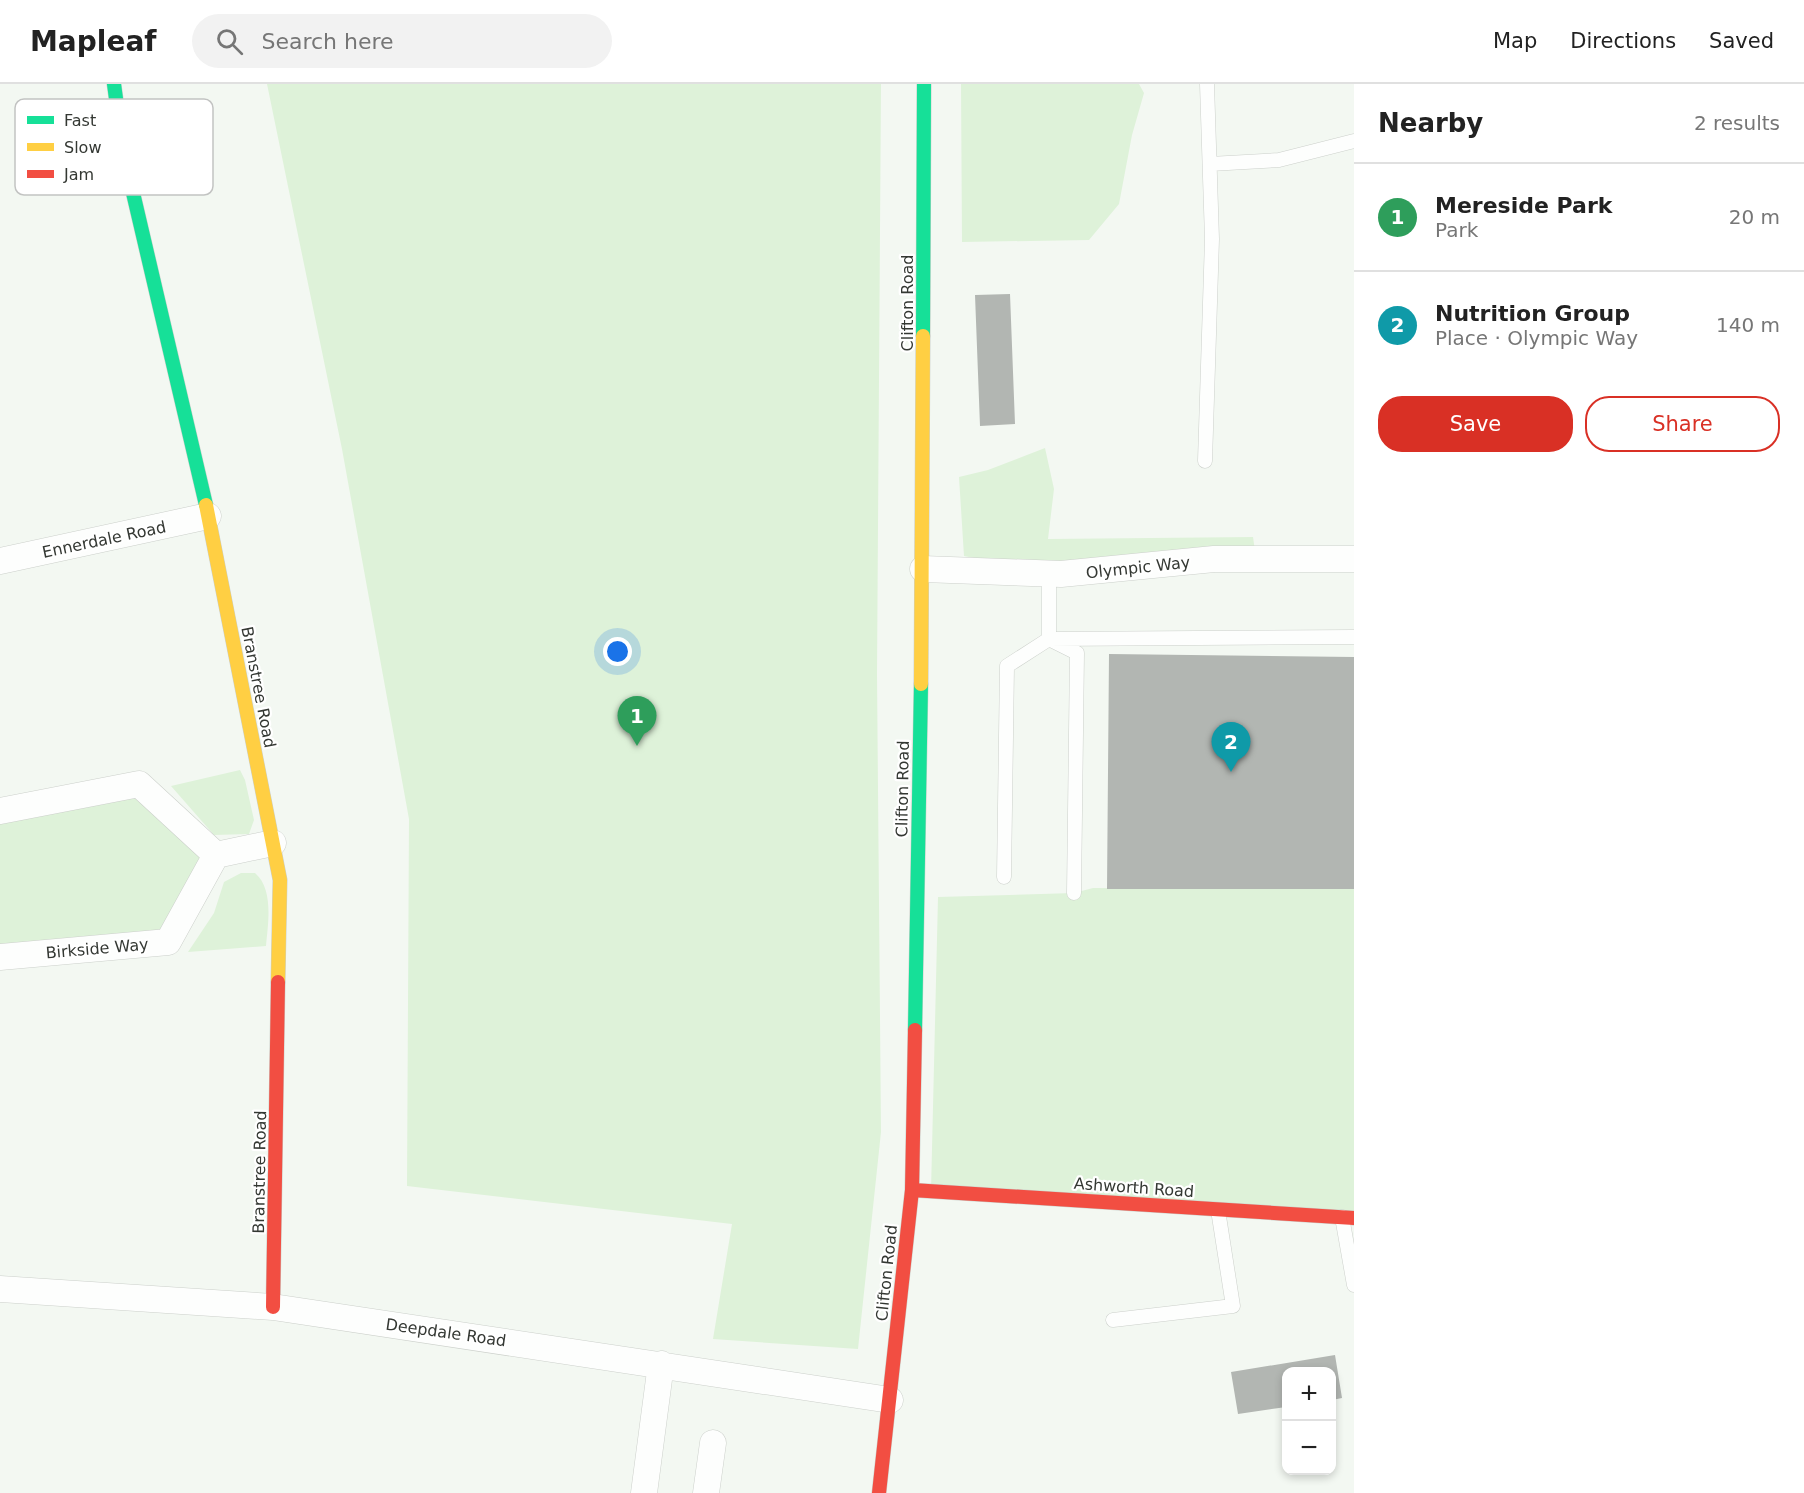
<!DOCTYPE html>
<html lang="en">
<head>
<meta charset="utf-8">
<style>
  :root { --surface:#fff; --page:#f2f2f2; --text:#222; --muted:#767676; --line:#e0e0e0; --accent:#d93025 }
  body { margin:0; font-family:"DejaVu Sans",sans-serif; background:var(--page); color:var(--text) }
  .controls { position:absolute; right:18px; bottom:18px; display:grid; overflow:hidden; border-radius:12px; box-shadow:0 3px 9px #0003 }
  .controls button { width:54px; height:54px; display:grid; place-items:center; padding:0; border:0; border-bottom:2px solid var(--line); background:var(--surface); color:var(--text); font:30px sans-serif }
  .you { position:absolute; left:618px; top:568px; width:21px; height:21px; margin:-15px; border:4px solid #fff; border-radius:50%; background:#1a73e8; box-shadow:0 0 0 9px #1a73e833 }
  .badge { display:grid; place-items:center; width:39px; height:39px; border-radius:50%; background:var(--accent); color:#fff; font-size:20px; font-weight:700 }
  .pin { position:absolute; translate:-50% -50px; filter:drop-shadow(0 2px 3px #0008) }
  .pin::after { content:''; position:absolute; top:32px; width:21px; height:18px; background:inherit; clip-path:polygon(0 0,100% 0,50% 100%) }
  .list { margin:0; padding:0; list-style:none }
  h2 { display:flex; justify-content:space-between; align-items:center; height:78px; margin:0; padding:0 24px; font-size:26px }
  h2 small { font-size:20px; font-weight:400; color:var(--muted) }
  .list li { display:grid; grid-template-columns:39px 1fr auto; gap:18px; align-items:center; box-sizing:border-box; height:108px; padding:0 24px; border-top:2px solid var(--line) }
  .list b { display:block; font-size:22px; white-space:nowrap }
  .list p { margin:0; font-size:20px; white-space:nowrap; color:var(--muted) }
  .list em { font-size:20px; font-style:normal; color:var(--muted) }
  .actions { display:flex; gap:12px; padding:18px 24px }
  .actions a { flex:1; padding:14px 0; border:2px solid var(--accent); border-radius:24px; text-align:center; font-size:21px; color:var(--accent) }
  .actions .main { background:var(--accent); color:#fff }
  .icon { flex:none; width:33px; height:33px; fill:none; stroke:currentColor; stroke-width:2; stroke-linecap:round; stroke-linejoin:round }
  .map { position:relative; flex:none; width:1354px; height:1409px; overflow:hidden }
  header { display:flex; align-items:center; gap:36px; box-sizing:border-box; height:84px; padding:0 30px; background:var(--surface); border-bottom:2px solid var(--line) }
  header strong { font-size:28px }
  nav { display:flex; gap:33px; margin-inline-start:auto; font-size:21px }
  .search { width:420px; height:54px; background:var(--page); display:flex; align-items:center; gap:15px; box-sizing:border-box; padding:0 21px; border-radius:33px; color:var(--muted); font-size:22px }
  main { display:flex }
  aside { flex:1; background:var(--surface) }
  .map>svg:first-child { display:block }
  .green { fill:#def2d9 }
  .building { fill:#b2b6b2 }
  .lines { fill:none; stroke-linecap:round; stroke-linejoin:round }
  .lane-casing { stroke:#ccd0cb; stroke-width:15 }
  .street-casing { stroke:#ccd0cb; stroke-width:27 }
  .fast-casing { stroke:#ccd0cb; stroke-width:15 }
  .slow-casing { stroke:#ccd0cb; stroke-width:15 }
  .jam-casing { stroke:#ccd0cb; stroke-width:15 }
  .lane { stroke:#fdfefd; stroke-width:14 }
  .street { stroke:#fdfefd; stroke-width:26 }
  .fast { stroke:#16e098; stroke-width:14 }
  .slow { stroke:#ffcf43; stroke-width:14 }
  .jam { stroke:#f24e42; stroke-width:14 }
  .labels { text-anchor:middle; stroke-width:4.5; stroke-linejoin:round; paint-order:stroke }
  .street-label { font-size:16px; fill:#343833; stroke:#fff }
  .key { fill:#fff; stroke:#c2c3c2; stroke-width:1.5 }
  .key-label { font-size:16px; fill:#343833 }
</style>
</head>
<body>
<header>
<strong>Mapleaf</strong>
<div class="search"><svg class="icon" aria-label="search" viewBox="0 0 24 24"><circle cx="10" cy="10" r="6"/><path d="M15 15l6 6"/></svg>Search here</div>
<nav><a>Map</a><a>Directions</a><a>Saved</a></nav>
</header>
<main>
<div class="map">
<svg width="1354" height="1409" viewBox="0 0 1354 1409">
  <rect width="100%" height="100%" fill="#f3f8f2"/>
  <path class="green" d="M267,0H881L877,590L881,1048L858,1265L713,1255L732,1140L407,1102L409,735L342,365Z
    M961,0H1139L1144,9L1132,51L1119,120L1089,156L962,158Z
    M1045,364L1054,405L1048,455L1253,453L1255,467L1009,481L964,472L959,393L988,386Z
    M240,686L245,696L254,736L249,750L214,751L171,702Z
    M139,700L216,771L168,858L0,873V727Z
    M241,789H255C274,805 268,840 266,862L188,868L214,829L224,798Z
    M1093,804L1354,805V1135L931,1107L938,813L1074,809Z"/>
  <path class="building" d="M1010,210L1015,340L980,342L975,211Z
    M1109,570L1354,573V805H1107Z
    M1335,1271L1342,1314L1332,1316V1288H1286V1323L1238,1330L1231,1288Z"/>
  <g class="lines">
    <g class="lane-casing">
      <path id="lane" d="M1210,80L1279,76L1354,57
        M1205,377L1212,155L1207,0
        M1049,555L1354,553
        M1053,557L1077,569L1074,809
        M1004,793L1007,582L1049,555V490
        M1342,1133L1354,1201
        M1113,1236L1233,1222L1218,1126"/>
    </g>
    <g class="street-casing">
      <path id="street" d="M0,477L208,432
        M923,485L1061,490L1214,475H1354
        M0,727L139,700L216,771L273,759
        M0,873L168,858L216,771
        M0,1205L273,1223L890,1316
        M644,1409L661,1280
        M706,1409L713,1359"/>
    </g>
    <g class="fast-casing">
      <path id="fast" d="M114,0L123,66L206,421
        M923,252L924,0
        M915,946L921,600"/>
    </g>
    <g class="slow-casing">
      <path id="slow" d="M206,421L280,796L278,898
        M921,600L923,252"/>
    </g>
    <g class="jam-casing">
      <path id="jam" d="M912,1106L1354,1134
        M273,1223L278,898
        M879,1409L912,1106L915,946"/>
    </g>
    <use href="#lane" class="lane"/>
    <use href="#street" class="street"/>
    <use href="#fast" class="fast"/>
    <use href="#slow" class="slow"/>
    <use href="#jam" class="jam"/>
  </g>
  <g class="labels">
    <g class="street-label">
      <text transform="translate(907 219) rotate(-90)" y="6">Clifton Road</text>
      <text transform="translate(104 455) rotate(-12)" y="6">Ennerdale Road</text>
      <text transform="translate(1138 483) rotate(-6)" y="6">Olympic Way</text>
      <text transform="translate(259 603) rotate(79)" y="6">Branstree Road</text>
      <text transform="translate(902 705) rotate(-89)" y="6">Clifton Road</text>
      <text transform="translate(97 864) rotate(-5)" y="6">Birkside Way</text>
      <text transform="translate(259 1088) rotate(-89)" y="6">Branstree Road</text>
      <text transform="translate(1134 1103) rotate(4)" y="6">Ashworth Road</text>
      <text transform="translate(886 1189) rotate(-84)" y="6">Clifton Road</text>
      <text transform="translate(446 1248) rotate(8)" y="6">Deepdale Road</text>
    </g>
  </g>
  <rect x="15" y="15" width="198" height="96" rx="9" class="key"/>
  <rect x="27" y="32" width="27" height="8" fill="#16e098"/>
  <rect x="27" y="59" width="27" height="8" fill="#ffcf43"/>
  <rect x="27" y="86" width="27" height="8" fill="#f24e42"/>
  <g class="key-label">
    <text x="64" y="42">Fast</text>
    <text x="64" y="69">Slow</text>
    <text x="64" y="96">Jam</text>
  </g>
</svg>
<div class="controls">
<button>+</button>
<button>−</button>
</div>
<div class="you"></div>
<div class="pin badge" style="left:637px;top:662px;background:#2e9e5b">1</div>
<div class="pin badge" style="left:1231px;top:688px;background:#0f9aa8">2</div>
</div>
<aside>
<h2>Nearby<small>2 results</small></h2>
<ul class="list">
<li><span class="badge" style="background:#2e9e5b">1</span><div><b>Mereside Park</b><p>Park</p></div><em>20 m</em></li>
<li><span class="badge" style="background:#0f9aa8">2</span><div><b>Nutrition Group</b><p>Place · Olympic Way</p></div><em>140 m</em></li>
</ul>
<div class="actions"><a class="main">Save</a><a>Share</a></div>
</aside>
</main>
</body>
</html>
